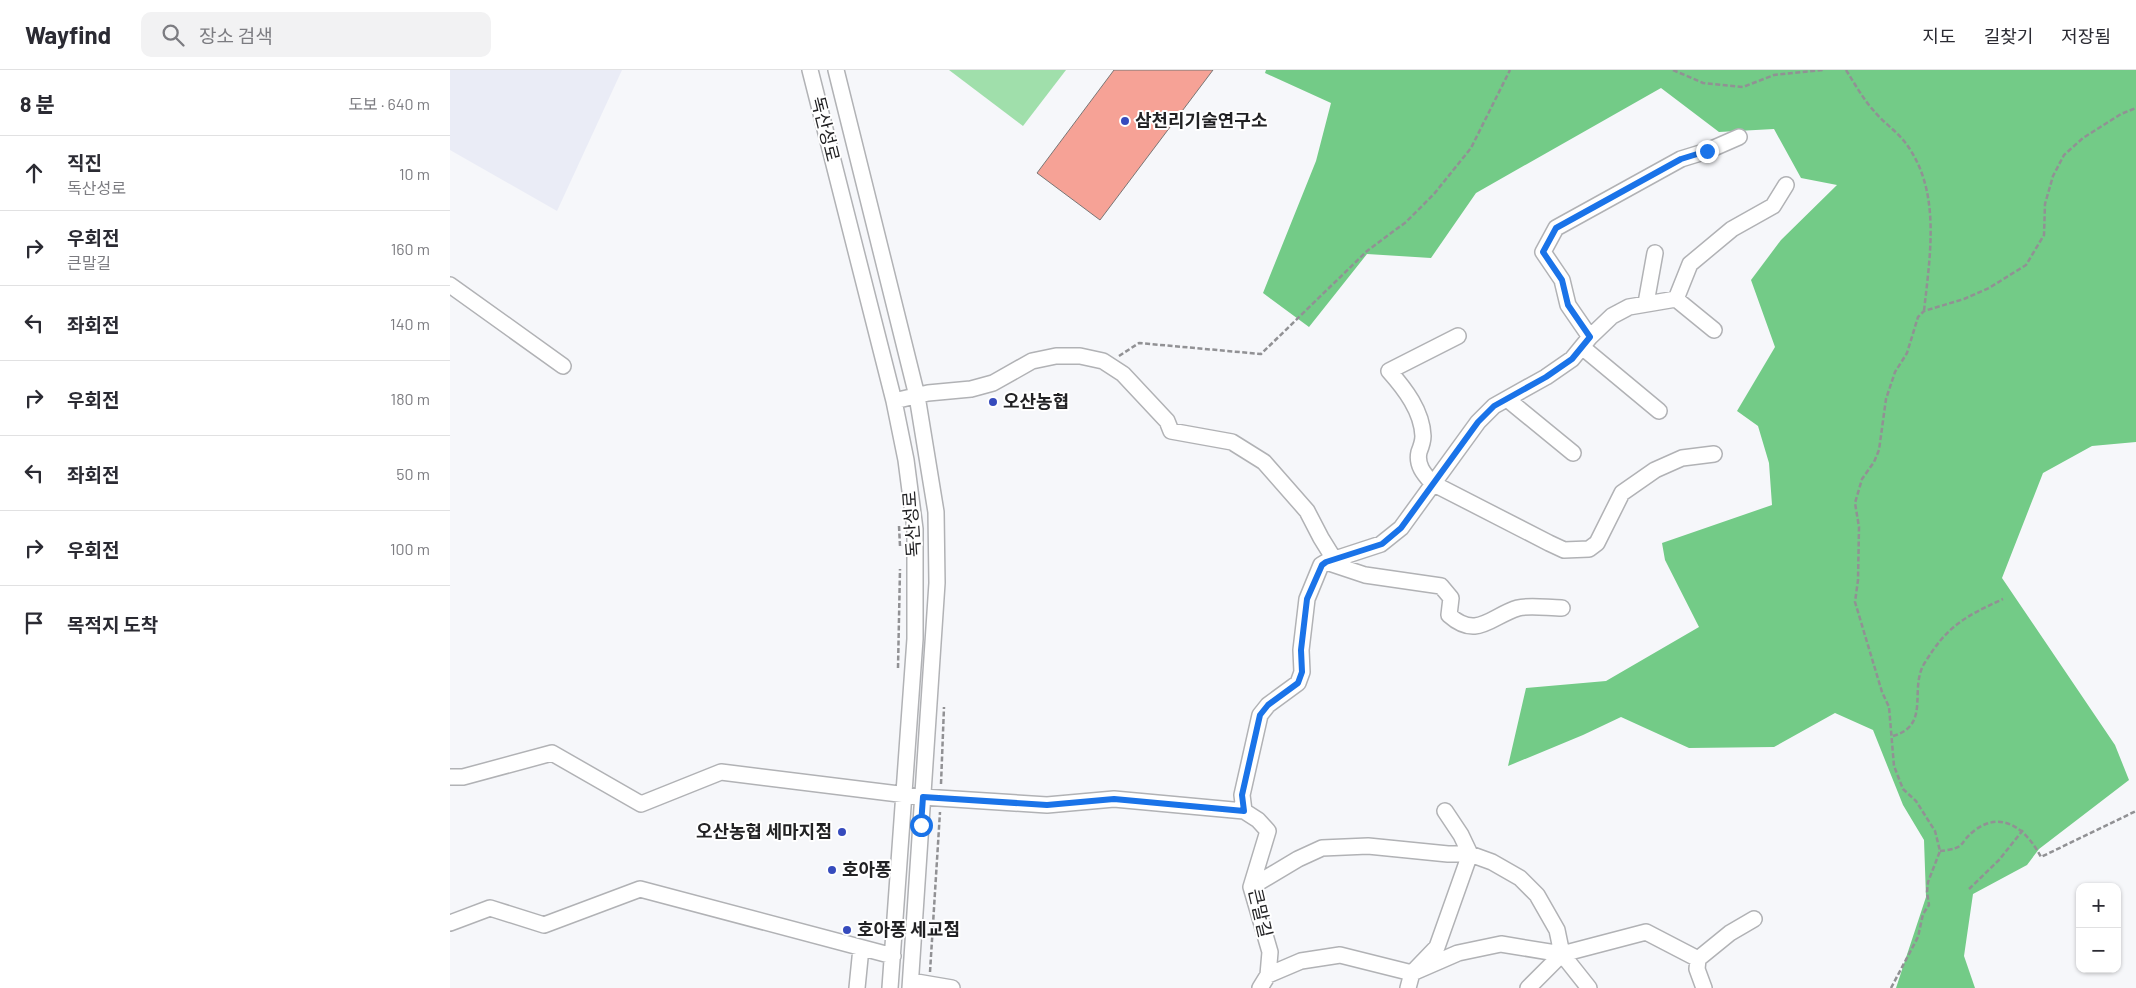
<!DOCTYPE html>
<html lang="ko">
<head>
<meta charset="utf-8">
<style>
  :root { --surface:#fff; --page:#f2f2f3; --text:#2b2b33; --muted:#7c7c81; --line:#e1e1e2 }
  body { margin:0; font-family:Barlow,"Noto Sans KR",sans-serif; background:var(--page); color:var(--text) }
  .controls { position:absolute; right:15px; bottom:15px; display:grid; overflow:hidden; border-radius:10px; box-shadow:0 1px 4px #0004 }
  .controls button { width:45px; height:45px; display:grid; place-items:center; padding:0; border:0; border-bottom:1px solid var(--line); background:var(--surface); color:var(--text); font:25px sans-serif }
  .stop { position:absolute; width:15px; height:15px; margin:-11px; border:4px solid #1a73e8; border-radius:50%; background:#fff }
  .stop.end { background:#1a73e8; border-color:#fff; box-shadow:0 1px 5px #0008 }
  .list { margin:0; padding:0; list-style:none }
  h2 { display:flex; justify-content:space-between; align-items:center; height:65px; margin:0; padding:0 20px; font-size:21px }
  h2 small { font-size:16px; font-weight:400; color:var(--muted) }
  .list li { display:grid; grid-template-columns:32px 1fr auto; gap:15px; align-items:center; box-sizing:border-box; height:75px; padding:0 20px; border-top:1px solid var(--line) }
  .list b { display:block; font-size:19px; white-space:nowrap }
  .list p { margin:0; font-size:16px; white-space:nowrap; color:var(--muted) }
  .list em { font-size:16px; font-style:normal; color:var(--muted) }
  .icon { flex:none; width:28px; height:28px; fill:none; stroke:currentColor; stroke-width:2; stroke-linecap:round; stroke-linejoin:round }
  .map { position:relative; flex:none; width:1686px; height:918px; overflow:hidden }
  header { display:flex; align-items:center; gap:30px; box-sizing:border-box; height:70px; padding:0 25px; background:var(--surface); border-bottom:1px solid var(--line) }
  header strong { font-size:24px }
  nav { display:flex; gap:28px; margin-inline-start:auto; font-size:18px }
  .search { width:350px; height:45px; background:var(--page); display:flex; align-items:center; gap:12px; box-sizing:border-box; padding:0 18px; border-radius:10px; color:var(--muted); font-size:19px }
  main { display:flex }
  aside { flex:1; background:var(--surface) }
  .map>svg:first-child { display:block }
  .built { fill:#eaecf6 }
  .green { fill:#a0dfab }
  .forest { fill:#73cb87 }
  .building { fill:#f6a296; stroke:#797675 }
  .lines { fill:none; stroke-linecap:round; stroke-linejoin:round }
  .minor-casing { stroke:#b1b2b5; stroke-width:18 }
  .path { stroke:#919194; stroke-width:2.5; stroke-dasharray:5 2.5; stroke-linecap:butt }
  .minor { stroke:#fff; stroke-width:15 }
  .route { stroke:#1a73e8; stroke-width:6 }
  .poi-dot { fill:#364bbd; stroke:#fff; stroke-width:2 }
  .labels { text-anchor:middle; stroke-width:4; stroke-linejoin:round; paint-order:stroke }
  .poi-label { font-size:18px; font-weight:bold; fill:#222224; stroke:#fff; text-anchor:start }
  .street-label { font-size:18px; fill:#222224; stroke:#fff }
</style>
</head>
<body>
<header>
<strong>Wayfind</strong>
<div class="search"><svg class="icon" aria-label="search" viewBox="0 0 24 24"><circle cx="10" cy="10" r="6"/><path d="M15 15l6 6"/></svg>장소 검색</div>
<nav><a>지도</a><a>길찾기</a><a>저장됨</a></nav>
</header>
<main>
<aside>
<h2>8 분<small>도보 · 640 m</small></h2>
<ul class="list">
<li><svg class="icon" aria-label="ahead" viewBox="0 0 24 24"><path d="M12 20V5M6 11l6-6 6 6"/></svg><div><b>직진</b><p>독산성로</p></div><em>10 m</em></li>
<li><svg class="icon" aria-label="right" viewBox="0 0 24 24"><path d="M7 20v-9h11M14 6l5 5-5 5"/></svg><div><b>우회전</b><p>큰말길</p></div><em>160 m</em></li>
<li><svg class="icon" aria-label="left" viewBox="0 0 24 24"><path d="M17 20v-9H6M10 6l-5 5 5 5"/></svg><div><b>좌회전</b></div><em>140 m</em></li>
<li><svg class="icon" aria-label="right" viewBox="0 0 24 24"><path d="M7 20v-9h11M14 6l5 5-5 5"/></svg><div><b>우회전</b></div><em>180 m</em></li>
<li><svg class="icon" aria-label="left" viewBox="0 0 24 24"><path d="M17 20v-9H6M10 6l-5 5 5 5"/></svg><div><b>좌회전</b></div><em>50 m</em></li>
<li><svg class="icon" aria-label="right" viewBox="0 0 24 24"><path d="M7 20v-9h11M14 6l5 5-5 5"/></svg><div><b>우회전</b></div><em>100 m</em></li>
<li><svg class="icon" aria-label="arrive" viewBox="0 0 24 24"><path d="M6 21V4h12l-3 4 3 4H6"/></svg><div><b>목적지 도착</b></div></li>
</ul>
</aside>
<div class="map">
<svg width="1686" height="918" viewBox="0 0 1686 918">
  <rect width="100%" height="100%" fill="#f6f7fa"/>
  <path class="built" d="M0,0H172L107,141L0,80Z"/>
  <path class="green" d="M499,0H616L573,56Z"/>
  <path class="forest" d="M816,0H1686V372L1642,376L1593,403L1552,508L1665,675L1679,710L1589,779L1577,795L1523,824L1514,886L1525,918H1446L1476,827L1474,770L1453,735L1423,660L1385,643L1324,677L1239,678L1171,647L1133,665L1058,696L1076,618L1156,611L1249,557L1215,490L1212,473L1322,435L1319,393L1308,356L1287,341L1325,277L1301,210L1331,170L1387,115L1351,108L1324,59L1269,62L1211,18L1026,123L981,188L917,184L859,257L813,223L866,91L881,33L815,3Z"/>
  <path class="building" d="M664,0H763L650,150L587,103Z"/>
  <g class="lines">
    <g class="minor-casing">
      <path id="minor" d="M360,0L444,331L456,390L465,459V569L440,918
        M386,0L467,326L486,442L487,513L460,918
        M0,215L113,296
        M1226,229L1264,260
        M1196,233L1205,183
        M1008,266L939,301C955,319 972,341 973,366C973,371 971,377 969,382C966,395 974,404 982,413L1099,473L1114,480L1139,479L1147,473L1172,423L1205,400L1232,388L1264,384
        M1140,267L1118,235L1112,210L1093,182L1106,158L1231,89L1257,81L1289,67
        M1132,277L1209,341
        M1057,329L1123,383
        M444,331L478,323L521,319L543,313L582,291L606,286H630L653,291L673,304L717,351L721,361L782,372L814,392L857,441L871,468L884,489
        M876,492L915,505L991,516L1001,528L999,545C1027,570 1041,546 1068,538C1080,535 1098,538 1112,538
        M0,707H13L102,683L191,734L271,702L473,727L597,735L664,729L794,741L808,750L818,761L801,817L820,882L818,905L810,918
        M794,741L792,725L810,645L818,635L848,613L852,602L851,580L857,529L871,495L876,492L931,474L951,458L1028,352L1044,336L1096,307L1122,289L1140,267L1162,246L1179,237L1226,229L1240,194L1282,159L1323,136L1336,115
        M801,817L848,789L872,778L918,776L998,784H1020L1042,792L1070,808L1087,825L1107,860L1112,884
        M0,853L40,838L94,855L190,819L443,886
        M1248,889L1247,899L1254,918
        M818,905L851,891L890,885L962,903L1008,883L1051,874L1112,884L1139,918
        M461,911L502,918
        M407,918L411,878
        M958,918L962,903L987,877L1020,784L1011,765L995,741
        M1078,918L1112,884L1196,862L1248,889L1280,863L1304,849"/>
    </g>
    <path class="path" d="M1223,0L1253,13L1293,17L1324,5L1373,0
      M1396,0C1405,14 1413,29 1424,41C1433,52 1445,60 1454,71C1492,119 1480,185 1474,241
      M669,286L689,273L811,284L917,181L956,152L984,124L1021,78L1060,0
      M449,456L450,476
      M448,598L450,499
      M1443,666C1481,655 1459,620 1474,594C1497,556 1514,547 1553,529
      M491,714L494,637
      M1490,781C1518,778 1507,774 1525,760C1554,739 1578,762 1591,787L1686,741
      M1519,819L1549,790L1573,760
      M480,902L490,742
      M1441,918L1468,867L1473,844L1479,835L1477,822L1478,812L1490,781L1485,761L1466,731L1453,719L1444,696L1439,637L1432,622L1405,532L1408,510L1409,457L1405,433L1412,409L1424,392L1429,380L1436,329L1445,302L1457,283L1468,247L1474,241L1514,229L1539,218L1576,195L1594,165L1595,134L1603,106L1614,85L1633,68L1671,44L1686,38"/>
    <use href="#minor" class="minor"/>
  </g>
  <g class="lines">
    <path class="route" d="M471,755L473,727L597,735L664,729L794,741L792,725L810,645L818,635L848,613L852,602L851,580L857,529L872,495L876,492L932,474L951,458L1028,352L1044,336L1096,307L1122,289L1140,267L1118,235L1112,210L1093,182L1106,158L1231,89L1257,81"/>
  </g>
  <g class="poi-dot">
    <circle cx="675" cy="51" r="5"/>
    <circle cx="543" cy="332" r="5"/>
    <circle cx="392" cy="762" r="5"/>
    <circle cx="382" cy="800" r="5"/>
    <circle cx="397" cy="860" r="5"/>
  </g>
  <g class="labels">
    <g class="poi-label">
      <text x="685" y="57">삼천리기술연구소</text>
      <text x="553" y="338">오산농협</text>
      <text x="382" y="768" text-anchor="end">오산농협 세마지점</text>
      <text x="392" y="806">호아퐁</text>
      <text x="407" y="866">호아퐁 세교점</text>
    </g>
    <g class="street-label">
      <text transform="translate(375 59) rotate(76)" y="6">독산성로</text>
      <text transform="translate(462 454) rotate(-94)" y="6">독산성로</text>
      <text transform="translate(810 843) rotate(77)" y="6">큰말길</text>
    </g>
  </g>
</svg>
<div class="controls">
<button>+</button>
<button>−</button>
</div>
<div class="stop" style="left:471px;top:755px"></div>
<div class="stop end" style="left:1257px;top:81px"></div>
</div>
</main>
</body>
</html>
